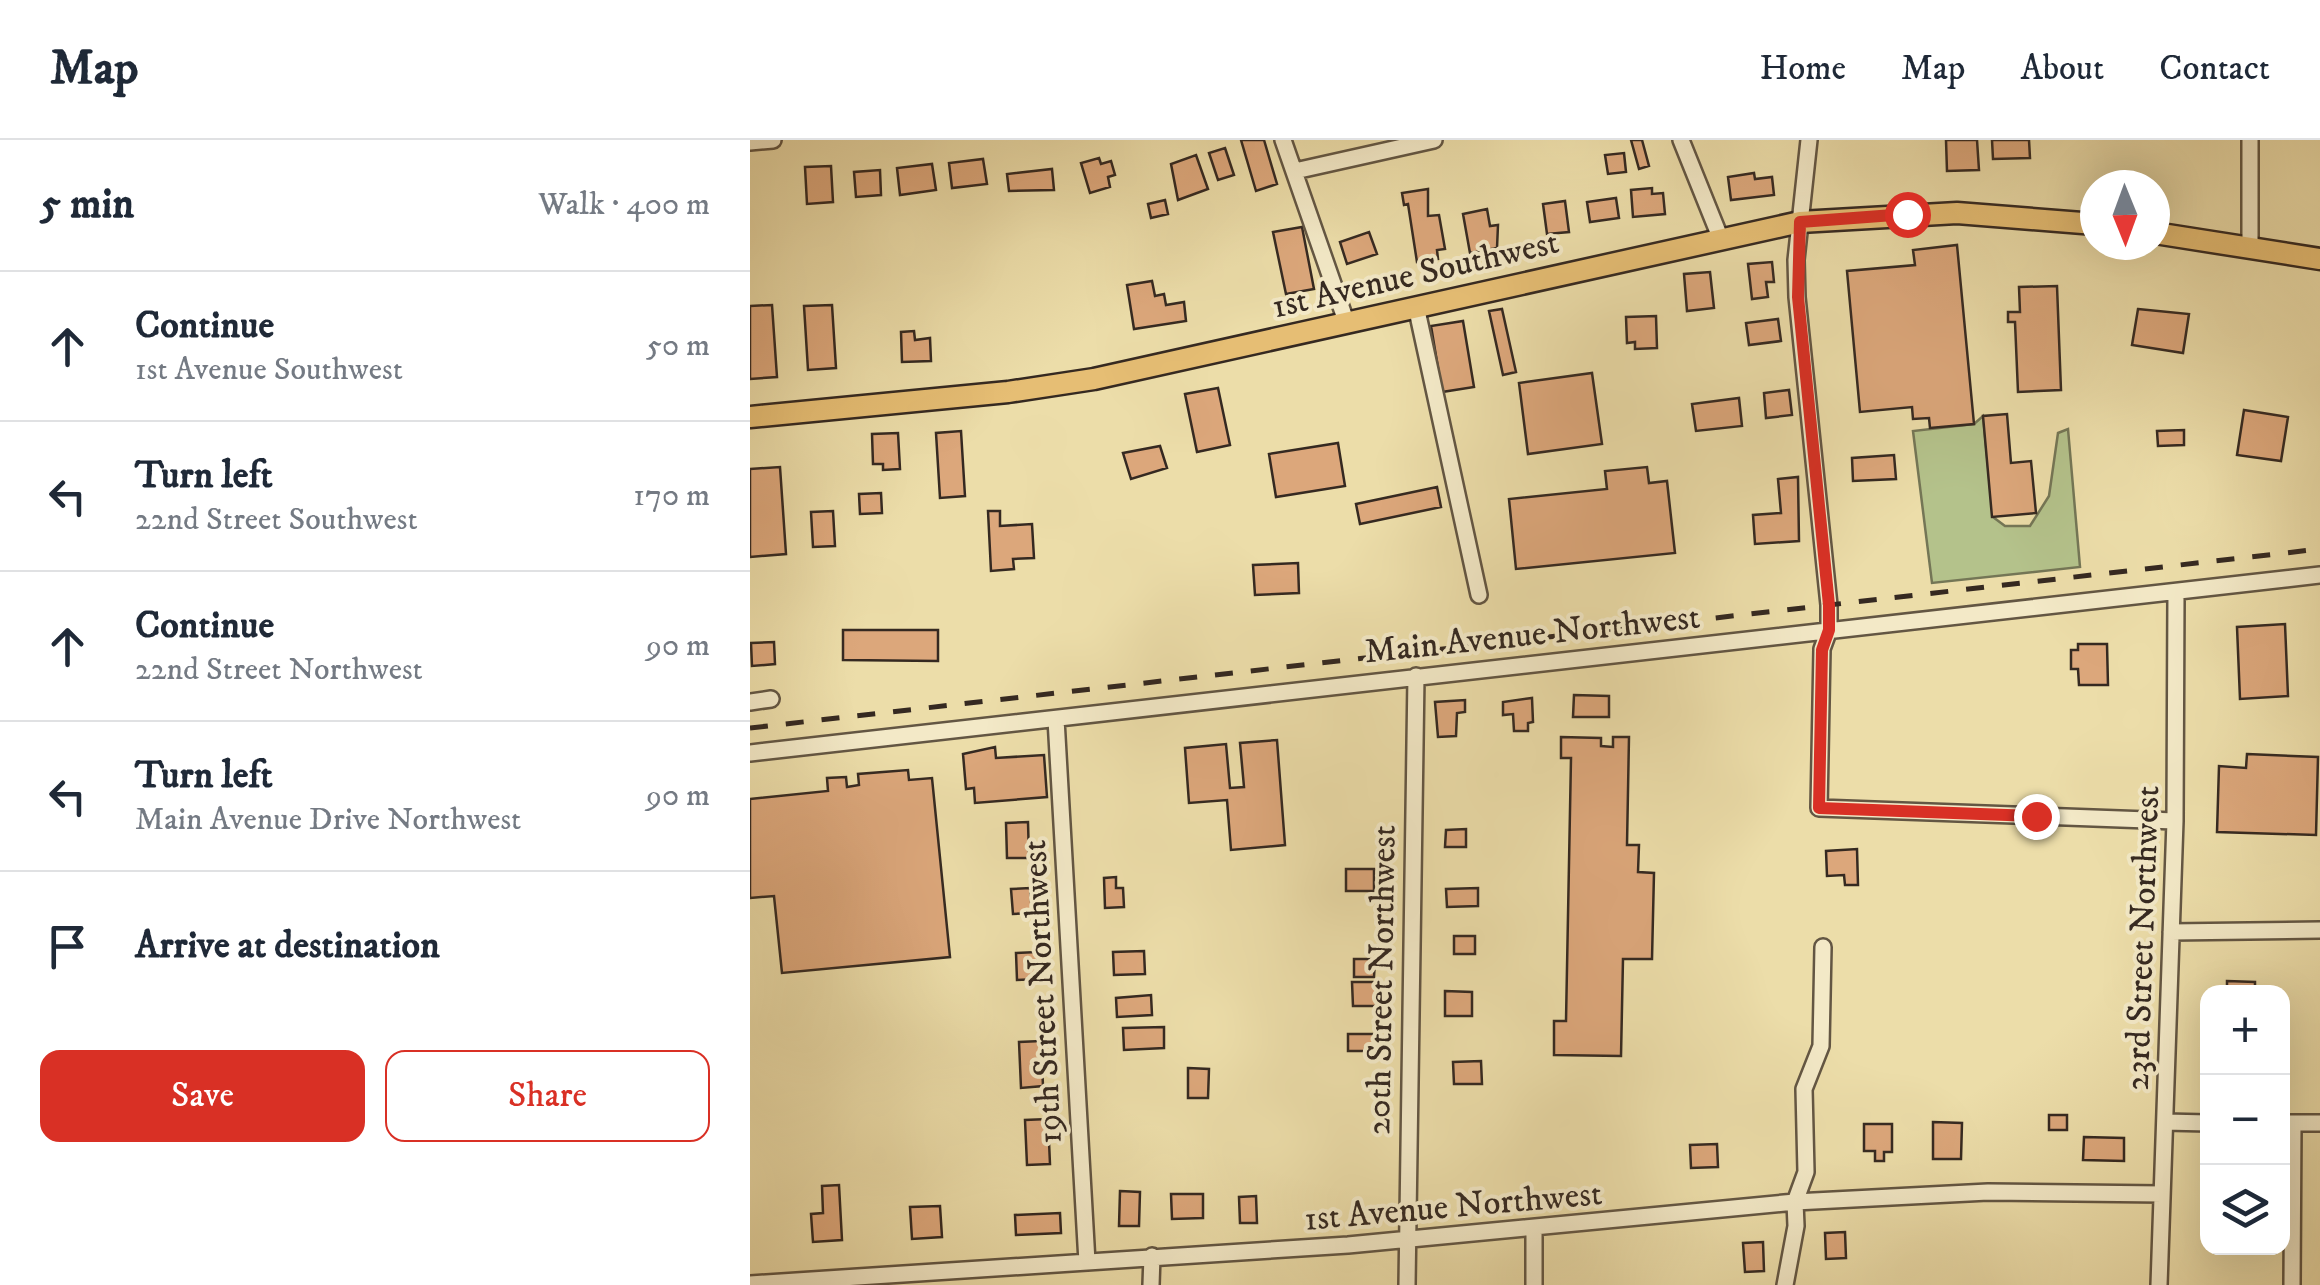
<!DOCTYPE html>
<html lang="en">
<head>
<meta charset="utf-8">
<style>
  :root { --surface:#fff; --page:#f6f6f7; --text:#1f2937; --muted:#747a83; --line:#e0e1e3; --accent:#d93025 }
  body { margin:0; font-family:"IM FELL DW Pica",serif; background:var(--page); color:var(--text) }
  .controls { position:absolute; right:30px; bottom:30px; display:grid; overflow:hidden; border-radius:20px; box-shadow:0 10px 40px #0002 }
  .controls button { width:90px; height:90px; display:grid; place-items:center; padding:0; border:0; border-bottom:2px solid var(--line); background:var(--surface); color:var(--text); font:50px sans-serif }
  .compass { position:absolute; left:1330px; top:30px; width:90px; height:90px; border-radius:50%; background:var(--surface); box-shadow:0 10px 40px #0002; rotate:179deg }
  .stop { position:absolute; width:30px; height:30px; margin:-22px; border:8px solid #d93025; border-radius:50%; background:#fff }
  .stop.end { background:#d93025; border-color:#fff; box-shadow:0 2px 10px #0008 }
  .list { margin:0; padding:0; list-style:none }
  h2 { display:flex; justify-content:space-between; align-items:center; height:130px; margin:0; padding:0 40px; font-size:42px }
  h2 small { font-size:32px; font-weight:400; color:var(--muted) }
  .list li { display:grid; grid-template-columns:65px 1fr auto; gap:30px; align-items:center; box-sizing:border-box; height:150px; padding:0 40px; border-top:2px solid var(--line) }
  .list b { display:block; font-size:38px; white-space:nowrap }
  .list p { margin:0; font-size:32px; white-space:nowrap; color:var(--muted) }
  .list em { font-size:32px; font-style:normal; color:var(--muted) }
  .actions { display:flex; gap:20px; padding:30px 40px }
  .actions a { flex:1; padding:22px 0; border:2px solid var(--accent); border-radius:20px; text-align:center; font-size:35px; color:var(--accent) }
  .actions .main { background:var(--accent); color:#fff }
  .icon { flex:none; width:55px; height:55px; fill:none; stroke:currentColor; stroke-width:2; stroke-linecap:round; stroke-linejoin:round }
  .map { position:relative; flex:none; width:1570px; height:1145px; overflow:hidden }
  header { display:flex; align-items:center; gap:60px; box-sizing:border-box; height:140px; padding:0 50px; background:var(--surface); border-bottom:2px solid var(--line) }
  header strong { font-size:48px }
  nav { display:flex; gap:55px; margin-inline-start:auto; font-size:35px }
  main { display:flex }
  aside { flex:1; background:var(--surface) }
  .map>svg:first-child { display:block }
  .green { fill:#b4c28b; stroke:#747656; stroke-width:2.5 }
  .building { fill:#dca77b; stroke:#352921; stroke-width:2.5 }
  .lines { fill:none; stroke-linecap:round; stroke-linejoin:round }
  .minor-casing { stroke:#635643; stroke-width:20 }
  .major-casing { stroke:#352921; stroke-width:25 }
  .minor { stroke:#f3e9c7; stroke-width:15 }
  .major { stroke:#e6be74; stroke-width:20 }
  .rail { stroke:#352921; stroke-width:5; stroke-dasharray:18 18; stroke-linecap:butt }
  .route { stroke:#d93025; stroke-width:12 }
  .labels { text-anchor:middle; stroke-width:8; stroke-linejoin:round; paint-order:stroke }
  .street-label { font-size:35px; fill:#352921; stroke:#f3e9c7 }
</style>
</head>
<body>
<header>
<strong>Map</strong>
<nav><a>Home</a><a>Map</a><a>About</a><a>Contact</a></nav>
</header>
<main>
<aside>
<h2>5 min<small>Walk · 400 m</small></h2>
<ul class="list">
<li><svg class="icon" aria-label="ahead" viewBox="0 0 24 24"><path d="M12 20V5M6 11l6-6 6 6"/></svg><div><b>Continue</b><p>1st Avenue Southwest</p></div><em>50 m</em></li>
<li><svg class="icon" aria-label="left" viewBox="0 0 24 24"><path d="M17 20v-9H6M10 6l-5 5 5 5"/></svg><div><b>Turn left</b><p>22nd Street Southwest</p></div><em>170 m</em></li>
<li><svg class="icon" aria-label="ahead" viewBox="0 0 24 24"><path d="M12 20V5M6 11l6-6 6 6"/></svg><div><b>Continue</b><p>22nd Street Northwest</p></div><em>90 m</em></li>
<li><svg class="icon" aria-label="left" viewBox="0 0 24 24"><path d="M17 20v-9H6M10 6l-5 5 5 5"/></svg><div><b>Turn left</b><p>Main Avenue Drive Northwest</p></div><em>90 m</em></li>
<li><svg class="icon" aria-label="arrive" viewBox="0 0 24 24"><path d="M6 21V4h12l-3 4 3 4H6"/></svg><div><b>Arrive at destination</b></div></li>
</ul>
<div class="actions"><a class="main">Save</a><a>Share</a></div>
</aside>
<div class="map">
<svg width="1570" height="1145" viewBox="0 0 1570 1145">
  <rect width="100%" height="100%" fill="#ecdda9"/>
  <filter id="stains"><feTurbulence type="fractalNoise" baseFrequency=".002" numOctaves="4"/><feColorMatrix values="0 0 0 0 .2 0 0 0 0 .09 0 0 0 0 .02 0 0 0 .5 -.17"/></filter>
  <radialGradient id="worn" r=".72"><stop offset=".6" stop-color="#630" stop-opacity="0"/><stop offset="1" stop-color="#630" stop-opacity=".3"/></radialGradient>
  <path class="green" d="M1233,276L1243,377L1255,386H1280L1299,356L1308,293L1318,289L1330,427L1182,443L1163,291L1224,284Z"/>
  <path class="building" d="M491,0H514L527,44L506,51Z
    M881,0H892L899,26L889,29Z
    M1196,0H1227L1229,30L1197,31Z
    M1242,0H1279L1280,18L1243,19Z
    M475,8L484,35L468,40L459,13Z
    M874,13L876,32L858,34L855,15Z
    M446,15L458,49L428,60L421,24Z
    M349,18L351,24L361,21L365,35L358,37L360,47L340,53L331,23Z
    M233,19L237,44L202,48L199,23Z
    M182,24L186,50L150,55L147,28Z
    M81,26L83,62L57,64L55,27Z
    M302,29L304,50L259,51L257,34Z
    M130,30L131,55L106,57L104,32Z
    M1004,33L1005,39L1022,37L1024,55L981,60L978,37Z
    M902,48V54L913,53L915,74L883,77L881,50Z
    M678,49V76L689,75L695,109L687,110L688,119L667,122L658,64L654,65L652,53Z
    M866,58L869,78L840,82L837,62Z
    M415,60L418,74L401,78L398,64Z
    M815,61L819,92L797,94L793,64Z
    M737,69L740,86L748,85L747,108L720,113L713,74Z
    M552,87L564,149L536,154L523,92Z
    M619,92L627,114L597,124L590,102Z
    M1207,105L1224,284L1180,288L1179,278L1163,279L1162,267L1110,272L1097,131L1165,125L1163,110Z
    M1022,122L1024,142H1016L1018,157L1002,159L998,124Z
    M960,132L964,168L937,171L934,134Z
    M402,141L405,156L414,154L416,165L434,162L436,181L384,189L377,145Z
    M1307,146L1311,250L1268,252L1265,182H1258V172H1270L1269,147Z
    M22,165L27,237L0,239V166Z
    M82,165L86,228L58,230L54,166Z
    M752,169L766,232L753,235L739,171Z
    M1388,169L1439,174L1433,213L1382,205Z
    M906,176L907,208L885,209V202L877,203L876,177Z
    M1028,179L1031,201L999,205L996,183Z
    M713,181L724,247L692,252L681,186Z
    M164,191L165,200L180,198L181,221L152,222L151,192Z
    M842,233L852,304L778,314L769,243Z
    M468,248L480,305L447,312L435,254Z
    M1039,250L1042,275L1016,278L1014,253Z
    M989,258L992,286L946,291L942,264Z
    M1494,270L1538,277L1531,321L1487,315Z
    M1257,274L1261,323L1281,321L1286,373L1242,377L1233,276Z
    M1434,290V305L1408,306L1407,291Z
    M211,291L215,356L190,358L186,293Z
    M148,293L150,329L133,330V324H123L122,294Z
    M588,303L595,346L526,357L519,314Z
    M410,306L417,328L381,339L373,313Z
    M1144,315L1146,339L1103,341L1102,318Z
    M30,327L36,414L0,417V329Z
    M897,327L899,343L917,341L925,413L766,429L759,359L857,349L855,331Z
    M1048,337L1049,401L1005,404L1003,375L1031,373L1028,339Z
    M687,347L691,367L610,384L606,364Z
    M131,353L132,373L110,374L109,354Z
    M83,371L85,406L63,407L61,372Z
    M238,371H250V386L282,384L284,418L263,419L264,429L241,431Z
    M548,423L549,453L505,455L503,425Z
    M1535,484L1538,556L1490,559L1487,487Z
    M93,490H188V521L93,520Z
    M24,502L25,524L2,526L1,503Z
    M1328,504H1357L1358,545H1329L1328,529H1321V510H1328Z
    M824,555L859,556V577H823Z
    M782,558L783,582L778,583V591H764L763,574L753,575V562Z
    M715,560V572L707,573L706,596L688,597L685,562Z
    M811,597L851,598V606L863,607V597H879L877,705H889L888,732L904,733L902,819H873L871,916L804,915V881H816L821,618H811Z
    M527,600L535,705L481,710L477,660L439,663L435,608L476,604L480,648L494,647L490,603Z
    M245,607L246,618L294,615L297,657L225,663L224,648L216,649L213,614Z
    M1497,614L1568,617L1566,695L1467,692L1469,626L1496,628Z
    M158,630L159,640L182,638L200,817L32,833L24,756L0,758V659L78,651L77,638L96,637L97,647L109,645L108,634Z
    M278,682L279,718H257L256,683Z
    M716,689V707H695L696,690Z
    M1107,709L1108,745H1095L1094,735L1077,736L1076,711Z
    M596,729H624V751H596Z
    M366,737V748H373L374,767L355,768L354,738Z
    M280,748L282,773L263,774L261,749Z
    M728,748V766L697,767L696,749Z
    M704,796H725V814H704Z
    M394,811L395,834L364,835L363,812Z
    M287,812L289,839L267,840L266,813Z
    M604,819H625L624,837H604Z
    M1477,841L1505,842V852H1477Z
    M602,842H627V866H603Z
    M695,851L722,852V876H695Z
    M401,855L402,875L367,877L366,858Z
    M414,887V908L374,910L373,888Z
    M598,894H629L628,911H598Z
    M291,901L293,946L271,948L269,902Z
    M731,921L732,944H704L703,922Z
    M438,928L459,929L458,958H438Z
    M1299,975H1317V990H1299Z
    M298,979L300,1024L277,1025L275,980Z
    M1183,982L1212,983L1211,1019H1183Z
    M1114,984H1142V1012H1134V1021H1125V1011H1114Z
    M1334,997L1374,998V1021L1333,1020Z
    M967,1004L968,1027L941,1028L940,1005Z
    M89,1045L92,1100L63,1102L61,1074L73,1073L72,1046Z
    M370,1051L390,1052L389,1086H369Z
    M421,1054H453V1078L422,1079Z
    M506,1056L507,1083H490L489,1057Z
    M190,1066L192,1097L162,1099L160,1067Z
    M310,1073L311,1093L266,1095L265,1075Z
    M1095,1092L1096,1118L1076,1119L1075,1093Z
    M1013,1102L1014,1131L995,1132L993,1103Z"/>
  <g class="lines">
    <g class="minor-casing">
      <path id="minor" d="M533,0L596,181
        M931,0L970,97
        M1059,0L1046,120L1047,157L1079,465V490L1072,509L1069,668L1425,681
        M1500,0V108
        M0,2L23,0
        M545,31L684,0
        M666,166L729,455
        M0,562L21,559
        M306,579L337,1122
        M0,613L1570,435
        M1421,792L1570,790
        M1415,982L1458,983
        M1534,983H1570
        M784,1089V1145
        M0,1144L598,1105L1045,1062L1238,1052L1412,1054
        M401,1145L402,1116
        M657,1145L666,536
        M1035,1145L1046,1086L1045,1062L1056,1032L1054,949L1071,906L1073,807
        M1409,1145L1425,681L1426,452
        M1542,1145L1543,983"/>
    </g>
    <g class="major-casing">
      <path id="major" d="M1405,93L1570,119
        M0,277L258,252L344,239L1050,82L1207,73L1345,84"/>
    </g>
    <use href="#minor" class="minor"/>
    <use href="#major" class="major"/>
    <path class="rail" d="M0,588L1570,409"/>
  </g>
  <g class="lines">
    <path class="route" d="M1157,74L1050,82L1048,157L1079,465V490L1072,510L1069,668L1286,676"/>
  </g>
  <g class="labels">
    <g class="street-label">
      <text transform="translate(665 133) rotate(-13)" y="12">1st Avenue Southwest</text>
      <text transform="translate(782 493) rotate(-6)" y="12">Main Avenue Northwest</text>
      <text transform="translate(1391 798) rotate(-88)" y="12">23rd Street Northwest</text>
      <text transform="translate(630 840) rotate(-89)" y="12">20th Street Northwest</text>
      <text transform="translate(291 852) rotate(-93)" y="12">19th Street Northwest</text>
      <text transform="translate(703 1065) rotate(-5)" y="12">1st Avenue Northwest</text>
    </g>
  </g>
  <rect width="100%" height="100%" filter="url(#stains)"/>
  <rect width="100%" height="100%" fill="url(#worn)"/>
</svg>
<div class="controls">
<button>+</button>
<button>−</button>
<button><svg class="icon" aria-label="layers" viewBox="0 0 24 24"><path d="M12 4l9 5-9 5-9-5zM3 14l9 5 9-5"/></svg></button>
</div>
<svg class="compass" viewBox="-18 -18 36 36"><path d="M0-13l5 13h-10z" fill="#e53935"/><path d="M0 13l5-13h-10z" fill="#747a83"/></svg>
<div class="stop" style="left:1157px;top:74px"></div>
<div class="stop end" style="left:1286px;top:676px"></div>
</div>
</main>
</body>
</html>
